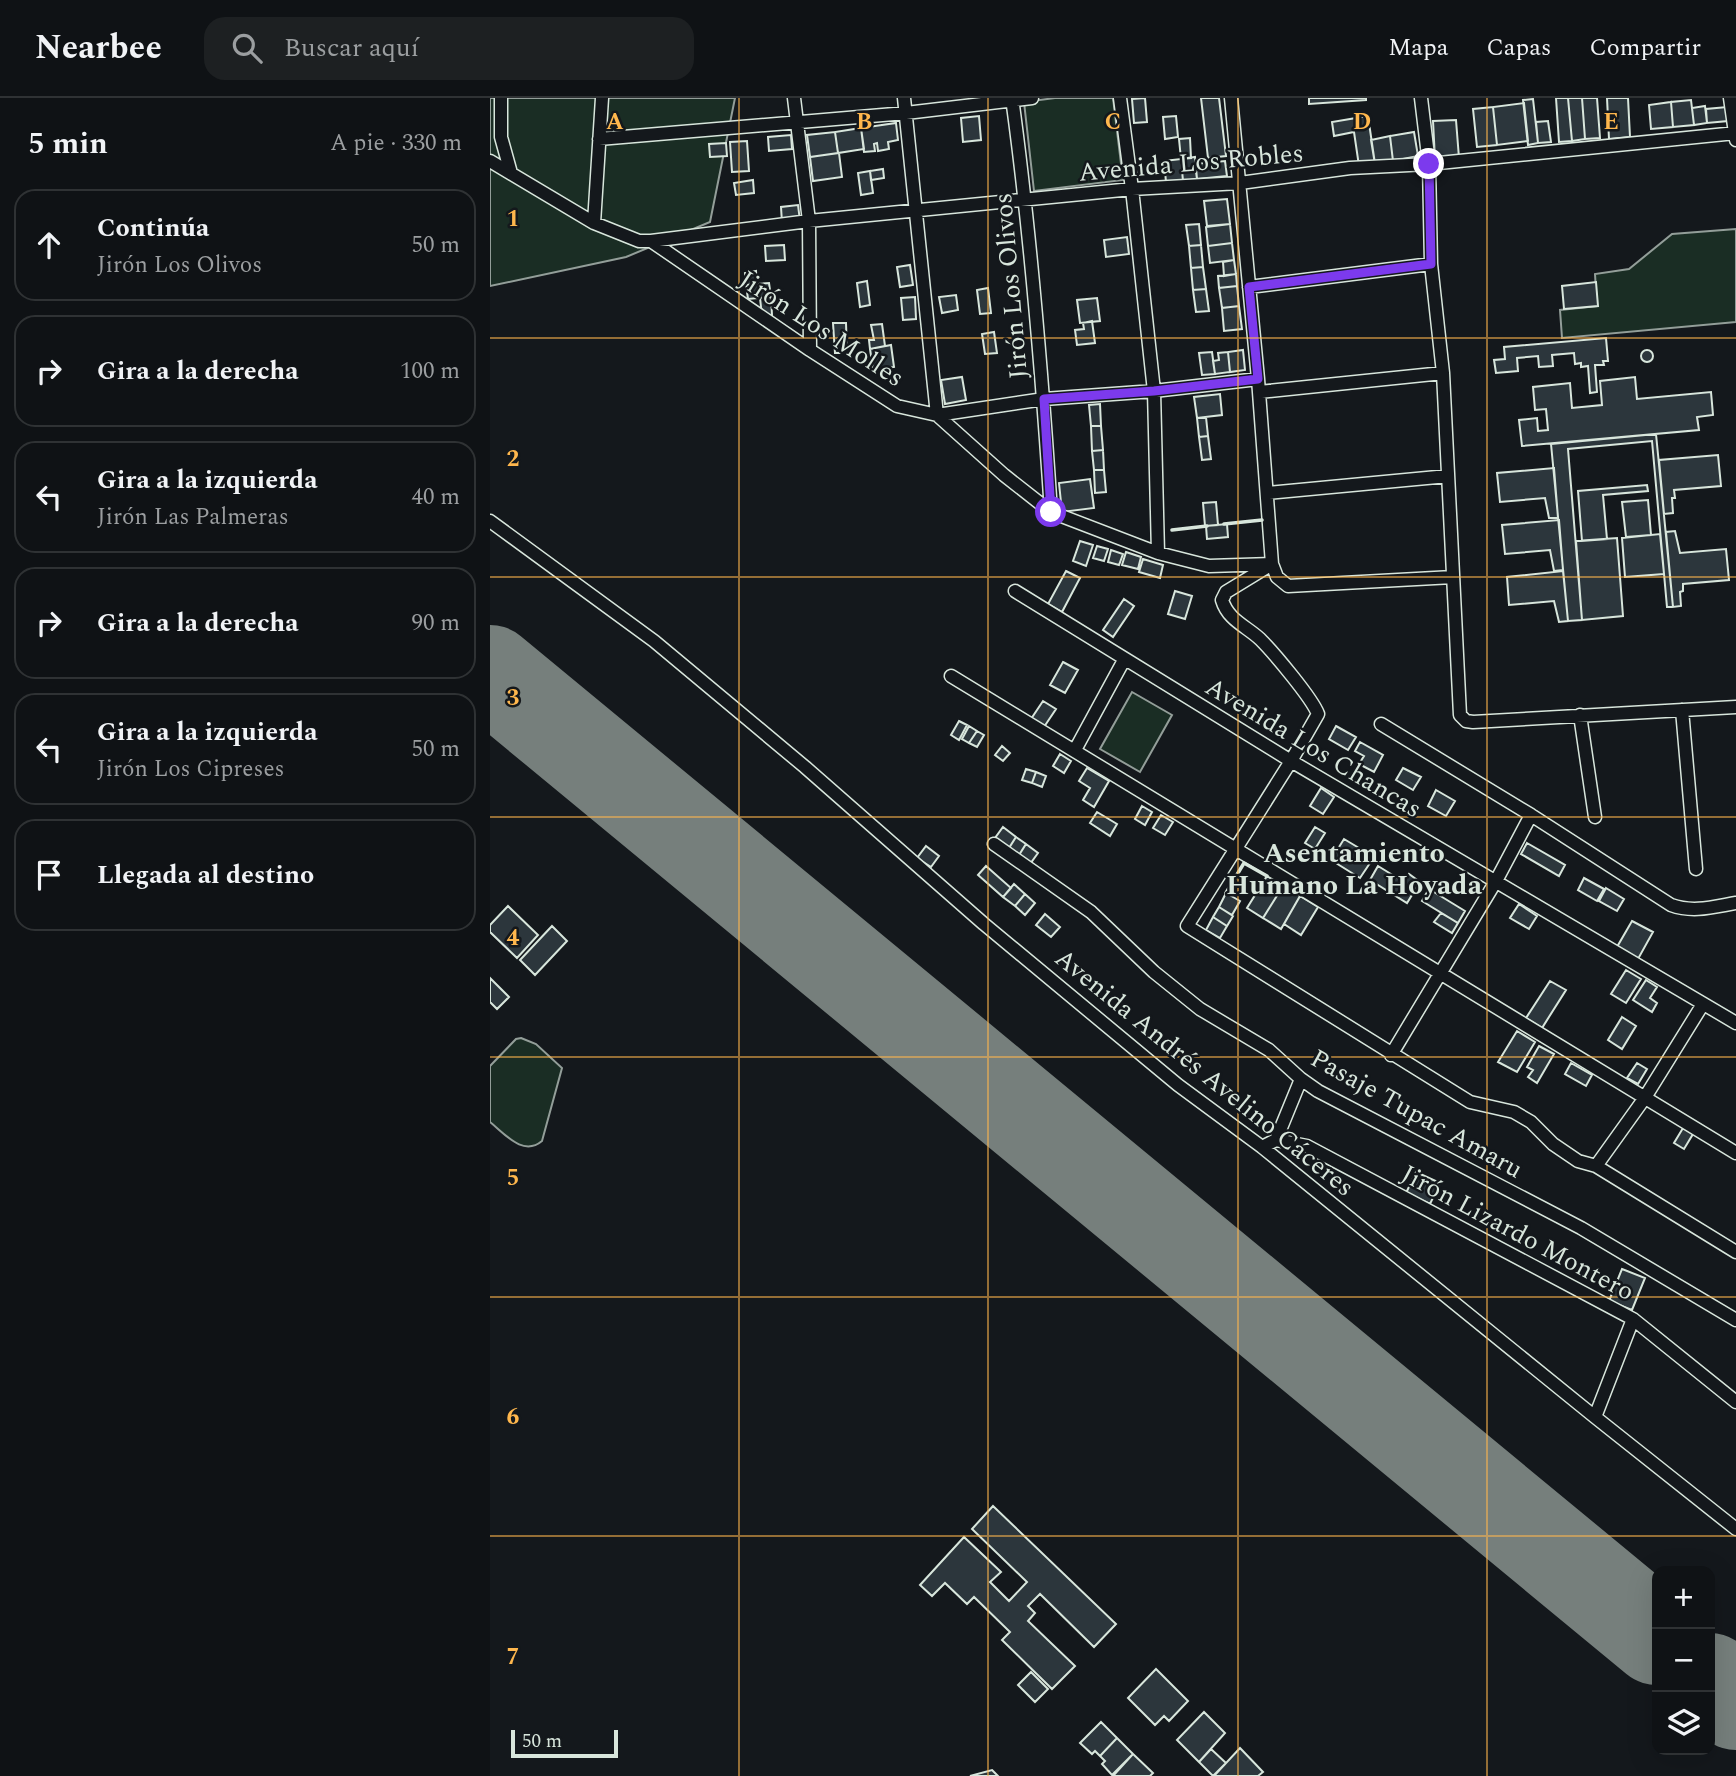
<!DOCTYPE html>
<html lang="es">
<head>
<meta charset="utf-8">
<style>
  :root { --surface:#0f1215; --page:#1d2022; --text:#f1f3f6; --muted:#9b9ea0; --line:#2f3234 }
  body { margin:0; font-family:Spectral,serif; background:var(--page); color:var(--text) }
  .controls { position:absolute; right:21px; bottom:21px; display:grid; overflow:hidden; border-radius:14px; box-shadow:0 7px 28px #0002 }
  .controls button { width:63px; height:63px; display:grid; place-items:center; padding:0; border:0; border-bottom:2px solid var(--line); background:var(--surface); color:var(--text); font:35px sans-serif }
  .scale { position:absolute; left:21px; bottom:18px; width:107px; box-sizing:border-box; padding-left:7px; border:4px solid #d8e6dc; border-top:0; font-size:19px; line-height:24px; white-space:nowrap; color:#d8e6dc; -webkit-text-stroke:5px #14181c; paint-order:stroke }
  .stop { position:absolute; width:21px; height:21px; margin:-16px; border:5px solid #7c3aed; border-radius:50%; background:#fff }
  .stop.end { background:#7c3aed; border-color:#fff; box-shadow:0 2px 7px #0008 }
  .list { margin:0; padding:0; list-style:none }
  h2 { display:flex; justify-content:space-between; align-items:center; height:91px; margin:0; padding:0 28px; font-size:30px }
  h2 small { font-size:23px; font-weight:400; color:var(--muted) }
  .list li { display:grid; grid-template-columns:46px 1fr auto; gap:21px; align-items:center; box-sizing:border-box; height:112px; margin:0 14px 14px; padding:0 14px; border:2px solid var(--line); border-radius:21px }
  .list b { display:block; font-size:26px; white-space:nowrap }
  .list p { margin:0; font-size:23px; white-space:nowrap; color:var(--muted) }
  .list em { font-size:23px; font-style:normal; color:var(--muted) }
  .icon { flex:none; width:38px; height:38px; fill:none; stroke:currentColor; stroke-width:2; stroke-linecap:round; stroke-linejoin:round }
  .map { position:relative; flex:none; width:1246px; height:1678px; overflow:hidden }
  header { display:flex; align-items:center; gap:42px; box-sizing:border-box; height:98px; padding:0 35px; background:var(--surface); border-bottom:2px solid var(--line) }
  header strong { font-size:33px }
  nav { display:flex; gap:38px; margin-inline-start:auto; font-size:24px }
  .search { width:490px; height:63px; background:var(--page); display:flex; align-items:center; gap:18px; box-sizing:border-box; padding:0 24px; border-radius:21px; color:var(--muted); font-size:26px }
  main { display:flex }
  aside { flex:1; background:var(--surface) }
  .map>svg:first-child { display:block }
  .green { fill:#1a2d24; stroke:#939e99; stroke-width:2 }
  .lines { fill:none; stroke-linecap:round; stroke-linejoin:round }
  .runway { stroke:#767f7c; stroke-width:96 }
  .building { fill:#2c363c; stroke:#d8e6dc; stroke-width:2 }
  .street-casing { stroke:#d8e6dc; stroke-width:15 }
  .street { stroke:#14181c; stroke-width:12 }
  .wall { stroke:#d8e6dc; stroke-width:3.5 }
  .route { stroke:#7c3aed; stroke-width:9 }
  .grid { fill:none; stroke:#ffb74d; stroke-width:2; stroke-opacity:0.55 }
  .labels { text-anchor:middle; stroke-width:5; stroke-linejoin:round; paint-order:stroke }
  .street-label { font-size:26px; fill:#d8e6dc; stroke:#14181c }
  .neighbourhood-label { font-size:28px; font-weight:bold; fill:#d8e6dc; stroke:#14181c }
  .grid-label { font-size:23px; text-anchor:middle; font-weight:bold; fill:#ffb74d; stroke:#14181c; stroke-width:5; stroke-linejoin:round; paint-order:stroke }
</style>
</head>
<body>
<header>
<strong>Nearbee</strong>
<div class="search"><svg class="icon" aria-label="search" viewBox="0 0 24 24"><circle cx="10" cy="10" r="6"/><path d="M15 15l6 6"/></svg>Buscar aquí</div>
<nav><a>Mapa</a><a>Capas</a><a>Compartir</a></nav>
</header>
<main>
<aside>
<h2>5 min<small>A pie · 330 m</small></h2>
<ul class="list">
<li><svg class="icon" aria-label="ahead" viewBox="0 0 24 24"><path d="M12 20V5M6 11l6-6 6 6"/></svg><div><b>Continúa</b><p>Jirón Los Olivos</p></div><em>50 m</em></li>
<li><svg class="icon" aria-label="right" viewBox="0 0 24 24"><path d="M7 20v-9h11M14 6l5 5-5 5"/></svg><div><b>Gira a la derecha</b></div><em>100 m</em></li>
<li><svg class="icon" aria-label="left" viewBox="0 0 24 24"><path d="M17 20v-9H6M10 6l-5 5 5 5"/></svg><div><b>Gira a la izquierda</b><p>Jirón Las Palmeras</p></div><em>40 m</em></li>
<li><svg class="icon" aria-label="right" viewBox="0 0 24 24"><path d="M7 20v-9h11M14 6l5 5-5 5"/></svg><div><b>Gira a la derecha</b></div><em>90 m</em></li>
<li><svg class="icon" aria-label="left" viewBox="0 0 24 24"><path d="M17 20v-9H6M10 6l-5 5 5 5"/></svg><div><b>Gira a la izquierda</b><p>Jirón Los Cipreses</p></div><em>50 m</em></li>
<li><svg class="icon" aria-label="arrive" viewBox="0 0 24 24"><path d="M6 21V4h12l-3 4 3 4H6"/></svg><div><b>Llegada al destino</b></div></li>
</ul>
</aside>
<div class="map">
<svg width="1246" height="1678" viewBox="0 0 1246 1678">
  <rect width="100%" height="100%" fill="#14181c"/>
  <path class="green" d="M0,0H245L220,124L136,159L0,188Z
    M565,0H623L633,82L544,93L534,4Z
    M1246,131V224L1072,240L1070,212L1107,208L1105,176L1139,171L1182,136Z
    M642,594L682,617L650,674L610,651Z
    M31,940L46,946L72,970L52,1043C33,1059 15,1036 0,1024V968L26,941Z"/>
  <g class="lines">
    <path class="runway" d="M0,575L1167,1539
      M1220,1583L1246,1604"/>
  </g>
  <path class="building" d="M655,0L657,24L644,25L642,1Z
    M711,0H729L736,58L718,60Z
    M819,0H876V2L819,6Z
    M1066,0H1078L1082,43L1069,44Z
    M1078,0H1092L1095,41L1082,43Z
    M1092,0H1107L1110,40L1095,41Z
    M1117,0H1138L1140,39L1119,41Z
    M1043,1L1048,45L1038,47L1033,2Z
    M1201,2L1204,27L1183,29L1181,4Z
    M1181,4L1183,29L1161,31L1159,7Z
    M1034,5L1038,43L1007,47L1003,9Z
    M1215,8L1217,25L1204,27L1202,10Z
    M1003,9L1007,47L987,49L983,11Z
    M1237,9L1238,23L1217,25L1216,11Z
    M489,18L491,42L473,44L471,20Z
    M686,18L688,39L675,41L673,19Z
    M878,18L885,66L869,68L864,34L844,38L842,24Z
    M966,22L969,60L945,61L943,23Z
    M1058,23L1061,44L1048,45L1046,24Z
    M406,25L408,42L398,44L399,51L388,53L387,45L384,46L385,53L374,54L371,30Z
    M371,30L374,51L348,55L345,34Z
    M345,34L348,55L320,59L317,37Z
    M924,34L928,58L903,63L900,38Z
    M301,37L302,51L279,53L278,39Z
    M900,38L903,63L885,66L881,42Z
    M700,40L701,60L691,61L689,41Z
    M257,43L259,73L242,74L240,44Z
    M236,45L237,58L220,59L219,46Z
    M349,55L352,79L323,83L320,59Z
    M705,59L707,81L693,83L691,61Z
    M691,61L693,83L676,84L674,63Z
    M735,63L737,78L707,81L705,66Z
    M393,71L394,80L381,82L380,73Z
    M380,73L383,95L371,97L368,75Z
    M263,82L264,95L246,97L244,85Z
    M737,101L740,126L717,128L714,103Z
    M308,107L310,123L292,125L291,109Z
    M709,126L711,147L699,148L696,127Z
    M740,126L742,145L718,148L716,129Z
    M637,139L639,156L616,159L614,142Z
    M742,145L744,162L720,165L718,148Z
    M294,147L295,162L276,163L275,148Z
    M711,147L713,169L701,170L699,148Z
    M744,162L746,176L734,178L733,164Z
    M420,167L423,187L410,189L407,169Z
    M713,169L716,191L703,192L701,170Z
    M266,173L267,186L256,187L255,175Z
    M746,176L747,188L729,190L728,178Z
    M377,183L380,207L370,209L367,185Z
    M1106,184L1108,208L1074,211L1072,188Z
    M279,185L281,199L258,201L256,187Z
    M747,188L749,208L732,210L729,190Z
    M498,190L501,215L490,216L487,192Z
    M716,191L719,213L706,214L703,192Z
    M466,197L468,212L452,215L449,199Z
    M281,199L282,217L272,218L270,200Z
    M425,199L426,221L413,222L411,200Z
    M607,200L610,223L590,225L587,202Z
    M749,208L752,231L734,233L732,210Z
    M602,223L605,245L587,247L585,232L594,231L593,225Z
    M343,225H356L357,255H345Z
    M392,226L395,248L380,251L379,242H384L381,227Z
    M504,234L507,255L495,256L492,236Z
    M1116,240L1118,263H1113L1114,267H1105L1107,294L1100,295L1098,268L1091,269V265L1085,266L1084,255L1062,257L1063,268L1049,269L1048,258L1027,260L1028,273L1006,275L1004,262L1015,261L1014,249Z
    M401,247L404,269L383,272L380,251Z
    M1151 258a6 6 0 1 1 12 0a6 6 0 1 1-12 0Z
    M753,252L755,272L740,274L738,254Z
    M722,254L725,276L712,277L709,255Z
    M738,254L740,274L725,276L723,263L729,262L728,255Z
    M472,279L476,302L455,306L451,282Z
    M1145,279L1147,301L1221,294L1223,317L1207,319L1209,332L1032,348L1029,322L1047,320L1048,333L1058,332L1056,311L1045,312L1043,289L1080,285L1082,310L1112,307L1110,283Z
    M730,296L732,317L707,320L704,299Z
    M610,306L611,328H601L599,307Z
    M716,319L718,338L709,339L707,320Z
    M601,328H611L613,352L602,353Z
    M1166,336L1183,509H1177L1162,343L1078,351L1092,522L1078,523L1061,346Z
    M718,338L721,361L712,362L709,339Z
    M613,352L614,372H604L602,353Z
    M1228,357L1231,388L1184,392L1185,400H1182L1183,415L1174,416L1169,362Z
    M1064,370L1068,420H1059L1055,400L1010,404L1007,375Z
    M604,372H614L616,394L605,395Z
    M600,381L604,410L572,414L569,385Z
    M1157,387L1158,393L1113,397L1117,441L1092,443L1088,393Z
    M1158,402L1161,437L1136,439L1132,404Z
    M726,404L728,427L715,428L713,405Z
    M1069,422L1073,472L1064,473L1060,452L1015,456L1012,427Z
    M737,426L738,439L717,441L716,428Z
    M1185,433L1190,455L1236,451L1239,482L1193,486V493L1190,494L1191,508L1183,509L1176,434Z
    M1170,436L1174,476L1135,479L1132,440Z
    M1127,440L1133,518L1092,522L1086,443Z
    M590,443L603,447L596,468L583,463Z
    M607,448L618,451L614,463L603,460Z
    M621,452L633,456L629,467L618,464Z
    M636,454L651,459L648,471L632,467Z
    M653,461L673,467L670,480L649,474Z
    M576,473L590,480L572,514L558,506Z
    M1073,473L1078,523L1069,524L1064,503L1019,507L1017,479Z
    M685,493L702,498L695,521L678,516Z
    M634,501L644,508L623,539L613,532Z
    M573,564L588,572L575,595L560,587Z
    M553,603L566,611L554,629L541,621Z
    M469,623L477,627L469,642L461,637Z
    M479,628L487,633L479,645L472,641Z
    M846,628L866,639L858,652L839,641Z
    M487,633L494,637L487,649L479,645Z
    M870,644L893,657L884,674L869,666L874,658L865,653Z
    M512,648L520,655L513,663L505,657Z
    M570,656L581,663L574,675L563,668Z
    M597,670L619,683L604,709L593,702L600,690L589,683Z
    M913,670L931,679L923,692L906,682Z
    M536,671L546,674L542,685L532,682Z
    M546,674L556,678L552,689L542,685Z
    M831,690L844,699L833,716L820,708Z
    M946,692L965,703L956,718L938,708Z
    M652,708L662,714L655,727L645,721Z
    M607,714L627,726L620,738L600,725Z
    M671,717L683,724L675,737L663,730Z
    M513,729L526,739L519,750L505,740Z
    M825,729L835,735L825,751L815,745Z
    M526,739L536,746L529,757L519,750Z
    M854,741L884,759L870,780L841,762Z
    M1037,745L1075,767L1069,778L1031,756Z
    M536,746L548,755L540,766L529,757Z
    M436,748L449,758L441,769L427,760Z
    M496,768L521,790L513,799L488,777Z
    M888,768L914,784L919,776L930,784L917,805L880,782Z
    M777,778L793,788L773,820L757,810Z
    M1094,780L1114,791L1107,803L1088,792Z
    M524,786L535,796L525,808L513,799Z
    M793,788L810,798L791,831L773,820Z
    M1116,790L1134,801L1127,813L1109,803Z
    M939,791L975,813L968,825L932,803Z
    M736,795L750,803L742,817L729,809Z
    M535,796L545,805L535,817L525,808Z
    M810,798L828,809L811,837L794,826Z
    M1029,806L1047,818L1039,831L1020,820Z
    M18,808L48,837L27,860L0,834V827Z
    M729,809L743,818L737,828L723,819Z
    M951,815L968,825L962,835L944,824Z
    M555,816L570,829L561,839L546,827Z
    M723,819L737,828L730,840L716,832Z
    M1142,823L1163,834L1148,861L1127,849Z
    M62,828L77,843L45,877L30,862Z
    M1136,872L1151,881L1136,905L1121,896Z
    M0,880L19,899L7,911L0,904Z
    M1156,882L1167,889L1160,900L1167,905L1162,914L1143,902Z
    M1060,883L1076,892L1052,930L1036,920Z
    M1132,919L1146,928L1132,951L1118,942Z
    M1027,933L1045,944L1027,974L1008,964Z
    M1049,948L1064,956L1047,985L1038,979L1043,972L1037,969Z
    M1081,965L1102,977L1096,988L1075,976Z
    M1147,965L1157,971L1148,986L1137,980Z
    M1193,1030L1203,1036L1194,1051L1184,1045Z
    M926,1074L950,1085L940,1106L916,1095Z
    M1132,1171L1155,1180L1142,1212L1119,1203Z
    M503,1408L626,1526L604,1549L550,1496L538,1508L545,1515L538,1523L585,1568L562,1591L512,1542L520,1534L484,1499L477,1506L455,1485L442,1498L430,1487L474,1439L511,1474L500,1484L519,1503L537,1484L482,1431Z
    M666,1571L698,1603L679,1623L674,1618L665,1627L638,1600Z
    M541,1574L558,1591L545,1604L528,1587Z
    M714,1614L735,1635L709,1664L687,1642Z
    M611,1624L627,1640L610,1658L605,1653L602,1656L590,1645Z
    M627,1640L643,1656L622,1677L612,1666L615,1663L610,1658Z
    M750,1650L773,1674L768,1678H724Z
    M721,1651L736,1665L723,1678L709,1664Z
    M643,1656L663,1675L660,1678H623Z
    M502,1672L508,1678H480Z"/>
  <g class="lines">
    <g class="street-casing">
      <path id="street" d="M11,0V39L21,75
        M304,0L319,123L320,252
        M414,0L447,317L554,301L664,293L768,281
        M522,0C541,138 552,276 561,414
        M630,0L642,91L664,293L668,455
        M741,0L768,281L782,466L787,479L798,488L963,479
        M931,0L939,66L941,166L953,275L970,617L976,623L983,624L1246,609
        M1240,0L1246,42
        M109,41L416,15L542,0
        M0,63L104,125L149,143H161L319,123L642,91L750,85L860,70L939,66L1246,35
        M104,125L112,0
        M161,143L320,252L407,308L447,317L514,377L561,414L668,455L719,468L782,466
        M759,189L941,166
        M769,294L953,275
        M777,395L958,378
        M0,423L164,543L315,669L494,826L688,987L772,1049L1105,1319L1246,1431
        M782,466L736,494L732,502C738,522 756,528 770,541C783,554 822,600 828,616L801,663L697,828L980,1004L1024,1014L1041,1024L1063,1046L1088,1063L1106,1068
        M525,493L801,663L1246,925
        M461,578L1246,1055
        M1192,612L1206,771
        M1090,617L1105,719
        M891,626L1041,717L1181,807C1203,815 1223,809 1246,805
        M585,652L634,562
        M504,746L601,814L664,874L710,911L779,952L811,981L828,993L1091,1130L1246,1222
        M1213,906L1154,1001L1106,1068L1246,1154
        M901,957L1006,783L1041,717
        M786,1042L811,981
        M772,1049L786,1042L817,1048L1143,1221L1246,1304
        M1105,1319L1143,1221"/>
    </g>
    <use href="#street" class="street"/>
    <path class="wall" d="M734,426L772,422
      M682,432L717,428
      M736,795L754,765L777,778"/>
  </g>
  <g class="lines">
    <path class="route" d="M561,414L554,301L664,293L768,281L759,189L941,166L939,66"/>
  </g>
  <path class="grid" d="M249,0V1678M498,0V1678M748,0V1678M997,0V1678M0,240H1246M0,479H1246M0,719H1246M0,959H1246M0,1199H1246M0,1438H1246"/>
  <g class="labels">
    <g class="street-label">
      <text transform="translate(701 64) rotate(-5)" y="9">Avenida Los Robles</text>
      <text transform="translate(520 188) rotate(-95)" y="9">Jirón Los Olivos</text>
      <text transform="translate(332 230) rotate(33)" y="9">Jirón Los Molles</text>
      <text transform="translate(824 649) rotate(31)" y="9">Avenida Los Chancas</text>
      <text transform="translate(715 974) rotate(39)" y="9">Avenida Andrés Avelino Cáceres</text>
      <text transform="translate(927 1015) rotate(29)" y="9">Pasaje Tupac Amaru</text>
      <text transform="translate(1028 1134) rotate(28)" y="9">Jirón Lizardo Montero</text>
    </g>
    <g class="neighbourhood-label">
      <text x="864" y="764">Asentamiento<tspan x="864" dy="32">Humano La Hoyada</tspan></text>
    </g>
  </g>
  <g class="grid-label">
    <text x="125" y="31">A</text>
    <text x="374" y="31">B</text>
    <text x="623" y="31">C</text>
    <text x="872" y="31">D</text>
    <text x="1121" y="31">E</text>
    <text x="23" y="128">1</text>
    <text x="23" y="368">2</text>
    <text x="23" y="607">3</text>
    <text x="23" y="847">4</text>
    <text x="23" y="1087">5</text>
    <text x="23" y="1326">6</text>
    <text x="23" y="1566">7</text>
  </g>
</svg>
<div class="controls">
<button>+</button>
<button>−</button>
<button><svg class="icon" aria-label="layers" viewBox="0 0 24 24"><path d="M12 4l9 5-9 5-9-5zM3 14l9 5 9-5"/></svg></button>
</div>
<div class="scale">50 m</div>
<div class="stop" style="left:561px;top:414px"></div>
<div class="stop end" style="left:939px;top:66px"></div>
</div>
</main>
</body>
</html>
